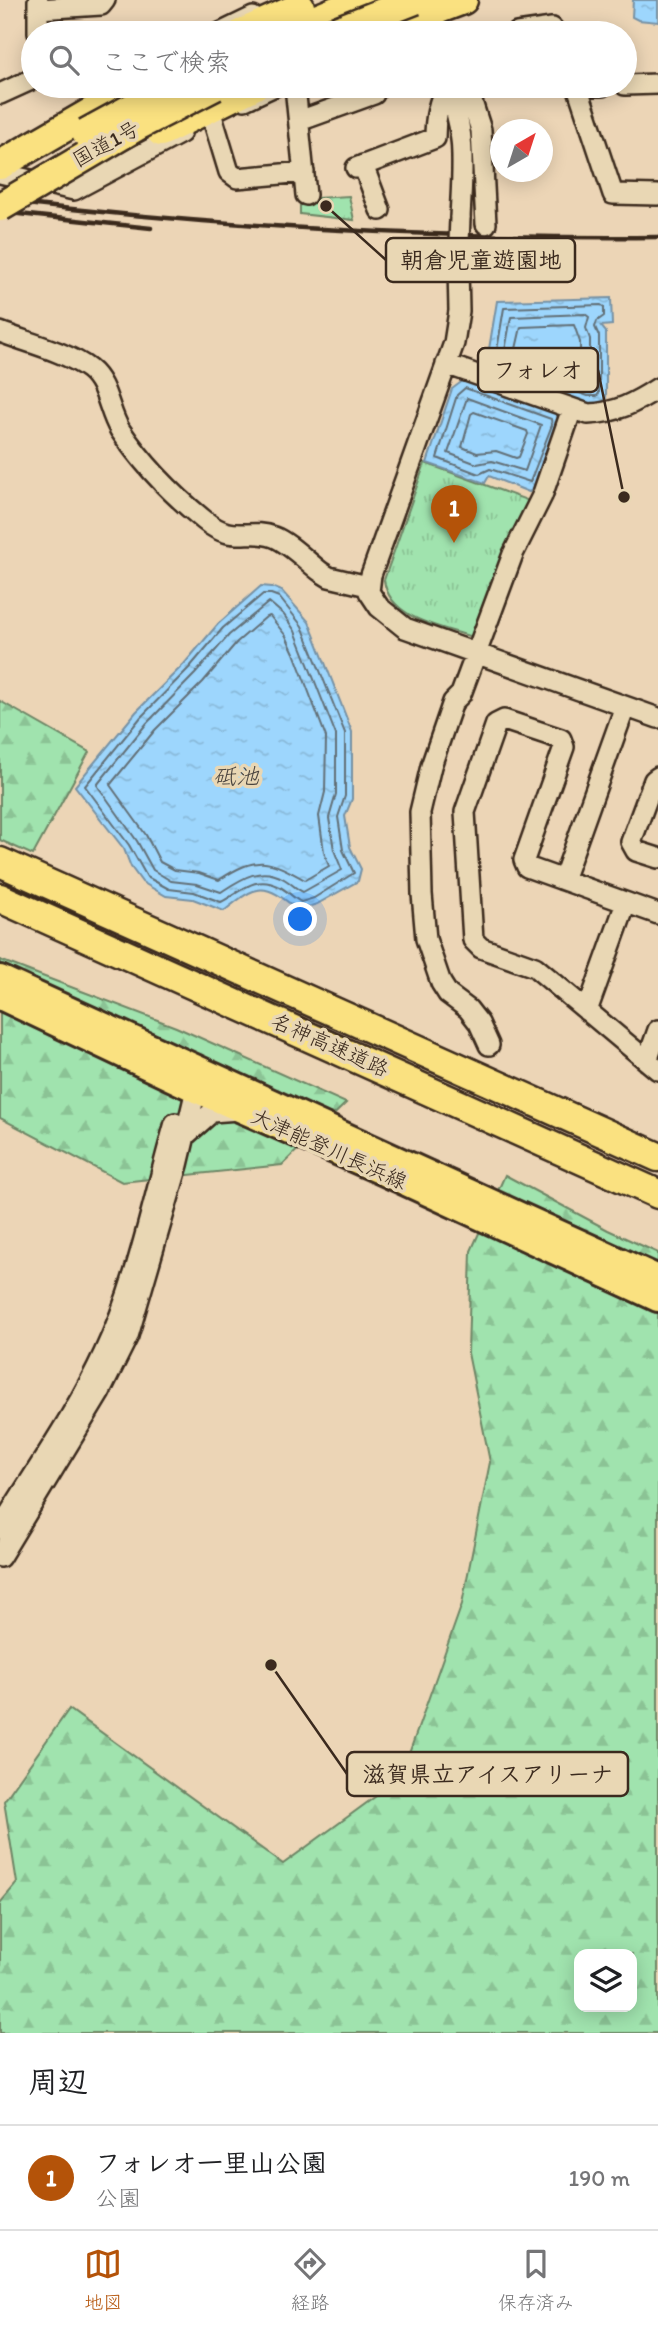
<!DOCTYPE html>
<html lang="ja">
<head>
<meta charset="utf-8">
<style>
  :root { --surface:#fff; --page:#f2f2f2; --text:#202124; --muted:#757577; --line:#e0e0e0; --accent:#b45309 }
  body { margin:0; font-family:Itim,"Klee One",sans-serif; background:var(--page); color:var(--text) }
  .controls { position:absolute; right:21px; bottom:21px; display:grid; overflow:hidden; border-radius:14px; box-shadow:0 4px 18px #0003 }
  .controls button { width:63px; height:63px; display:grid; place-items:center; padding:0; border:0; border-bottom:2px solid var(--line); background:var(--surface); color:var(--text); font:35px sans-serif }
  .compass { position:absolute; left:490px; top:119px; width:63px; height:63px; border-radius:50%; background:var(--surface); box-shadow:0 4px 18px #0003; rotate:39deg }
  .you { position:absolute; left:301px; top:920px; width:24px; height:24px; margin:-18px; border:5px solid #fff; border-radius:50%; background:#1a73e8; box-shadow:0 0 0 10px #1a73e833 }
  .badge { display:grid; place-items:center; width:46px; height:46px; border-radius:50%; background:var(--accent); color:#fff; font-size:23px; font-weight:700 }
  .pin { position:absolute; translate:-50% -58px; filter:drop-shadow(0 2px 4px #0008) }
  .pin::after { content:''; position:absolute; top:37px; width:24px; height:21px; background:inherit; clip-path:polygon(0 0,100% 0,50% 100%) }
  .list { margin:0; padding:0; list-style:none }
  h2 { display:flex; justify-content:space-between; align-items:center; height:91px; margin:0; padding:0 28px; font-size:30px }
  h2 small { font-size:23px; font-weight:400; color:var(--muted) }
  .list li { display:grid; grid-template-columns:46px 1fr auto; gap:21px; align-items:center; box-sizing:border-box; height:105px; padding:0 28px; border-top:2px solid var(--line) }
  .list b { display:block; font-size:26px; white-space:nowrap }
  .list p { margin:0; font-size:23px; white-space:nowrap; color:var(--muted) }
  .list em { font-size:23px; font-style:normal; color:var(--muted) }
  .icon { flex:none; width:38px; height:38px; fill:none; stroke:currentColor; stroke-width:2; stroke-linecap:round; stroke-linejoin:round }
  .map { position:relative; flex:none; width:658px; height:2033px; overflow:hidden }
  .search { position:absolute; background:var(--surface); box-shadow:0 4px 18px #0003; left:21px; right:21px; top:21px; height:77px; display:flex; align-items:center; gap:18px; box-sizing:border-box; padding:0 24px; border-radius:38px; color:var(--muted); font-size:26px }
  .sheet { height:196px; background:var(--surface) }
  nav { display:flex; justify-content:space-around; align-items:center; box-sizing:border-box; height:98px; border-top:2px solid var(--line); background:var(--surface); font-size:19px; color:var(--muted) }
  nav a { display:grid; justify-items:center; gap:4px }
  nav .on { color:var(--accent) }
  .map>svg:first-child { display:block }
  .forest { fill:url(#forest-firs); stroke:#6e8666; stroke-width:2; fill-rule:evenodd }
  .park { fill:url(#park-tufts); stroke:#6e8666; stroke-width:2 }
  .water { fill:url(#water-ripples); stroke:#7691a4; stroke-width:2 }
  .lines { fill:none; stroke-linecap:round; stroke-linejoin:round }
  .shore { stroke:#626f77; stroke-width:2 }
  .minor-casing { stroke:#3b2a1e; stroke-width:24 }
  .major-casing { stroke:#3b2a1e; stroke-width:30 }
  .highway-casing { stroke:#3b2a1e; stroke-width:33 }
  .minor { stroke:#e9d7b4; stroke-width:19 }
  .major { stroke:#fae180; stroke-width:24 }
  .highway { stroke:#fae180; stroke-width:28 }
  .rail { stroke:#3b2a1e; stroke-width:4.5 }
  .minor-bridge-casing { stroke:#3b2a1e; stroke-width:24; stroke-linecap:butt }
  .highway-bridge-casing { stroke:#3b2a1e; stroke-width:33; stroke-linecap:butt }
  .minor-bridge { stroke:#e9d7b4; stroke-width:19 }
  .highway-bridge { stroke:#fae180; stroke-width:28 }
  .labels { text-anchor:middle; stroke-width:7; stroke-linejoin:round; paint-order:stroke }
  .street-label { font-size:21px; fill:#3b2a1e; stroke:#e9d7b4 }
  .water-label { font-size:23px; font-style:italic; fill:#4a443f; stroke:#e9d7b4 }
  .leader { fill:none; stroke:#3b2a1e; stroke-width:2.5 }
  .callout-dot { fill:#3b2a1e; stroke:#e9d7b4; stroke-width:2.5 }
  .callout { fill:#e9d7b4; stroke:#3b2a1e; stroke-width:2.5 }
  .callout-label { font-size:23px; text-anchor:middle; font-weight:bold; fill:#3b2a1e }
</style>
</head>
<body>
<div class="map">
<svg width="658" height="2033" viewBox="0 0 658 2033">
  <defs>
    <pattern id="forest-firs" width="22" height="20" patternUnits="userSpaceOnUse" patternTransform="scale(1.75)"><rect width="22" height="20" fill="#a0e3ae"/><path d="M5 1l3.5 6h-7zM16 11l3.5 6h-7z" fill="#8bc395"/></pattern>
    <pattern id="park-tufts" width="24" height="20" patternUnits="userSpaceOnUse" patternTransform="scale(1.75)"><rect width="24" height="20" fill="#a0e3ae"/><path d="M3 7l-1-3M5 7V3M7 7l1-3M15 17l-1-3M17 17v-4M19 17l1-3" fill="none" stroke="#8bc395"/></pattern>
    <pattern id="water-ripples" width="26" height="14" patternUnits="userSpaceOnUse" patternTransform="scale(1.75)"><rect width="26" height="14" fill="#9dd6fd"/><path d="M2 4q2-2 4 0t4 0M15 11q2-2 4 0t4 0" fill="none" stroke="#88b8d8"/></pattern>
  </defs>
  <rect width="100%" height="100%" fill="#ecd5b6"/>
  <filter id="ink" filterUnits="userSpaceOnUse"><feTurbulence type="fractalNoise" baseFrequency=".0143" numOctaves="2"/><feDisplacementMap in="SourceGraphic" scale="14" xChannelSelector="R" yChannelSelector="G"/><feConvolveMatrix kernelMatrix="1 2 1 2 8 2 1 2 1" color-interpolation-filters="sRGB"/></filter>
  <g filter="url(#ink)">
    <path class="forest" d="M0,701L89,752L33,855L0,840Z
      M0,960L176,1027L346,1103L282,1165L122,1182L0,1118Z
      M505,1175L608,1230L658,1253V2033H0V1903L17,1883L4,1801L69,1709L283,1864L383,1791L405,1765L462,1604L490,1462L468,1353L471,1251ZM579,1954H632V2007H579Z"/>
    <path class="park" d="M349,196L354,220L300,214V199Z
      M425,463L535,503L477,635L469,636C438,626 389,618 384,580Z"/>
    <path class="water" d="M633,0H658V22L638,20L632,17Z
      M611,298L612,325L601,326L606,332V398L602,403H587L486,367L497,301Z
      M464,380L556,413L560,423L537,486L529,492L489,476L485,483L427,463L452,389Z
      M261,586L272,587L282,591L309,622L352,732V799L345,816L350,847L361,869L358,881L317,904L298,910C264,882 258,883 224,911L193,899L166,896L142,882L131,867L124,849L75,786L136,712L184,664L218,624Z"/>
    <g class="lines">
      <path class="shore" d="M601,305L604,307V316L597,321L595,327L599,336V393L597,396H588L495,362L504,308Z
        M585,314L589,317L586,328L590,339V382L588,385L504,356L511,317Z
        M574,325L580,342V368L577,371L516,349L521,327Z
        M465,388L551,419L552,425L530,482L490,469L479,474L437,458L457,395Z
        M467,398L541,425L525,471L492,461L477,464L448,453Z
        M474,412L527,431L528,434L519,457L516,458L496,451L477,453L462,447L471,414Z
        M263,594H271L279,597L302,626L345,733V796L338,817L343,850L354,873L314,898L301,902C293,898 287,890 278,886C254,874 240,893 221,902L194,892L169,889L147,877L129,845L85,786L141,717L189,668L223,628Z
        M269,602L284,615L295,631L336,735V794L329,818L334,850L342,870L303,892C296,889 291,883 284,879C260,865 241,879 221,892L197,884L171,881L153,870L137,841L97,785L147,723L195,674L229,635Z
        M270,616L286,636L294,653L326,737L325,792L319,816L324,852L329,866L305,880C268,859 257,855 219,880L199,873L175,870L160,862L146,835L110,785L155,730L203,682L237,642L266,617Z"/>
      <g class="minor-casing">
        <path id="minor" d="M38,0V33
          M38,9L101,5L105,0
          M220,33L253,17
          M517,33L552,28L555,33
          M625,85L658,84
          M295,86L306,195
          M445,86C468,126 462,173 460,218
          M467,86L481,130L486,224
          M577,86L613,194L658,195
          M577,86H602
          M0,94L33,79
          M245,100L275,86
          M212,116L229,172L237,178L304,172
          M299,121L374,94L377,86
          M363,165L380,210
          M356,168L435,138C435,120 437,104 446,88
          M0,173L74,190L181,133
          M458,267L459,311L454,343L371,575L369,592L379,607L405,628L658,718
          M0,332C26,342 67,352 89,369C108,384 108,411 120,430C142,463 173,495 204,520C234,545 247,527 274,537C288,542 309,563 321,572L329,577L368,586
          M446,364L588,414C616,413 635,403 658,388
          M658,777L654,780L631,842L636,851L658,858
          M563,880L625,707
          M658,914L527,867L524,860L564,747L561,739L504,720L496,724L465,812L473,940L481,948L535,967L658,1070
          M587,1011L626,903
          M489,1045L479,1023L468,1009L448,994L441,983L426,939L422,894L420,812L431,766L453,702L461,694L513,554L542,496L572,409
          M647,1061L658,1030
          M186,1135L212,1112L238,1110
          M0,1529C35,1471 76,1414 104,1353C138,1281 153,1199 175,1123
          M0,1557L100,1392L128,1336L178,1165L199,1077"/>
      </g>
      <g class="major-casing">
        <path id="major" d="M0,978L658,1278
          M0,997L196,1090L382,1172L658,1299"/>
      </g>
      <g class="highway-casing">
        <path id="highway" d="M242,33L300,7
          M283,33L362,0
          M375,33L463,0
          M161,132L254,86
          M0,165L136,86
          M0,862L658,1157
          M0,898L658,1194"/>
      </g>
      <use href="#minor" class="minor"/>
      <use href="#major" class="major"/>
      <use href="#highway" class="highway"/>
      <path class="rail" d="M0,201C219,227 438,239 658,237
        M0,212L151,228"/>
      <g class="minor-bridge-casing">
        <path id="minor-bridge" d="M458,267L460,218"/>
      </g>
      <g class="highway-bridge-casing">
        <path id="highway-bridge" d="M331,33L415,0
          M86,133L172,86
          M0,207L139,125L215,86"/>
      </g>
      <use href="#minor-bridge" class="minor-bridge"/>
      <use href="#highway-bridge" class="highway-bridge"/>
    </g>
  </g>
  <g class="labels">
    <g class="street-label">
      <text transform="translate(106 144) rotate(-29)" y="7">国道1号</text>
      <text transform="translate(330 1045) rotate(24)" y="7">名神高速道路</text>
      <text transform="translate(329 1149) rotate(24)" y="7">大津能登川長浜線</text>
    </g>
    <g class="water-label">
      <text x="236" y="784">砥池</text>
    </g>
  </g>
  <path class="leader" d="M326 206L386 260M624 497L598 370M271 1665L347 1774"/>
  <g class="callout-dot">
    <circle cx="326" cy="206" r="7"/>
    <circle cx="624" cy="497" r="7"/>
    <circle cx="271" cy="1665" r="7"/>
  </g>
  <g class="callout">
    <rect x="386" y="238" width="189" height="44" rx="7"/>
    <rect x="478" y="348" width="120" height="44" rx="7"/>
    <rect x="347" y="1752" width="281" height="44" rx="7"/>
  </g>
  <g class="callout-label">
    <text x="481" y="268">朝倉児童遊園地</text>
    <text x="538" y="378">フォレオ</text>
    <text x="488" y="1782">滋賀県立アイスアリーナ</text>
  </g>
</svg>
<div class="controls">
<button><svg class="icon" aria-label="layers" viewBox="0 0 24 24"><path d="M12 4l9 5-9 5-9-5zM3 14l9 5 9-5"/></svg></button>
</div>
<svg class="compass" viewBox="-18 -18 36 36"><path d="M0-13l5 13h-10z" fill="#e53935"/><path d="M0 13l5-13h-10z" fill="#757577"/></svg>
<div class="you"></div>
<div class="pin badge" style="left:454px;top:543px">1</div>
<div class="search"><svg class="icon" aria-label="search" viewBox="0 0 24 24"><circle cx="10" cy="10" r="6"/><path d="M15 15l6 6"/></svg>ここで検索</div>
</div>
<section class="sheet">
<h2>周辺<small></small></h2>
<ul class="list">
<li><span class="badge">1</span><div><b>フォレオ一里山公園</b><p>公園</p></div><em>190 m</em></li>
</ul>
</section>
<nav>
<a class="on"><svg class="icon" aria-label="map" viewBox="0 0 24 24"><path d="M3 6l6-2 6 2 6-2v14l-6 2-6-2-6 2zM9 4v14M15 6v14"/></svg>地図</a>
<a><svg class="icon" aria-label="directions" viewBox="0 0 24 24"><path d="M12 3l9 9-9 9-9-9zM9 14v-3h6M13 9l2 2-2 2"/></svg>経路</a>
<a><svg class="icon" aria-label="saved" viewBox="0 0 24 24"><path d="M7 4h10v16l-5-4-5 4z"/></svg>保存済み</a>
</nav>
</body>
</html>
